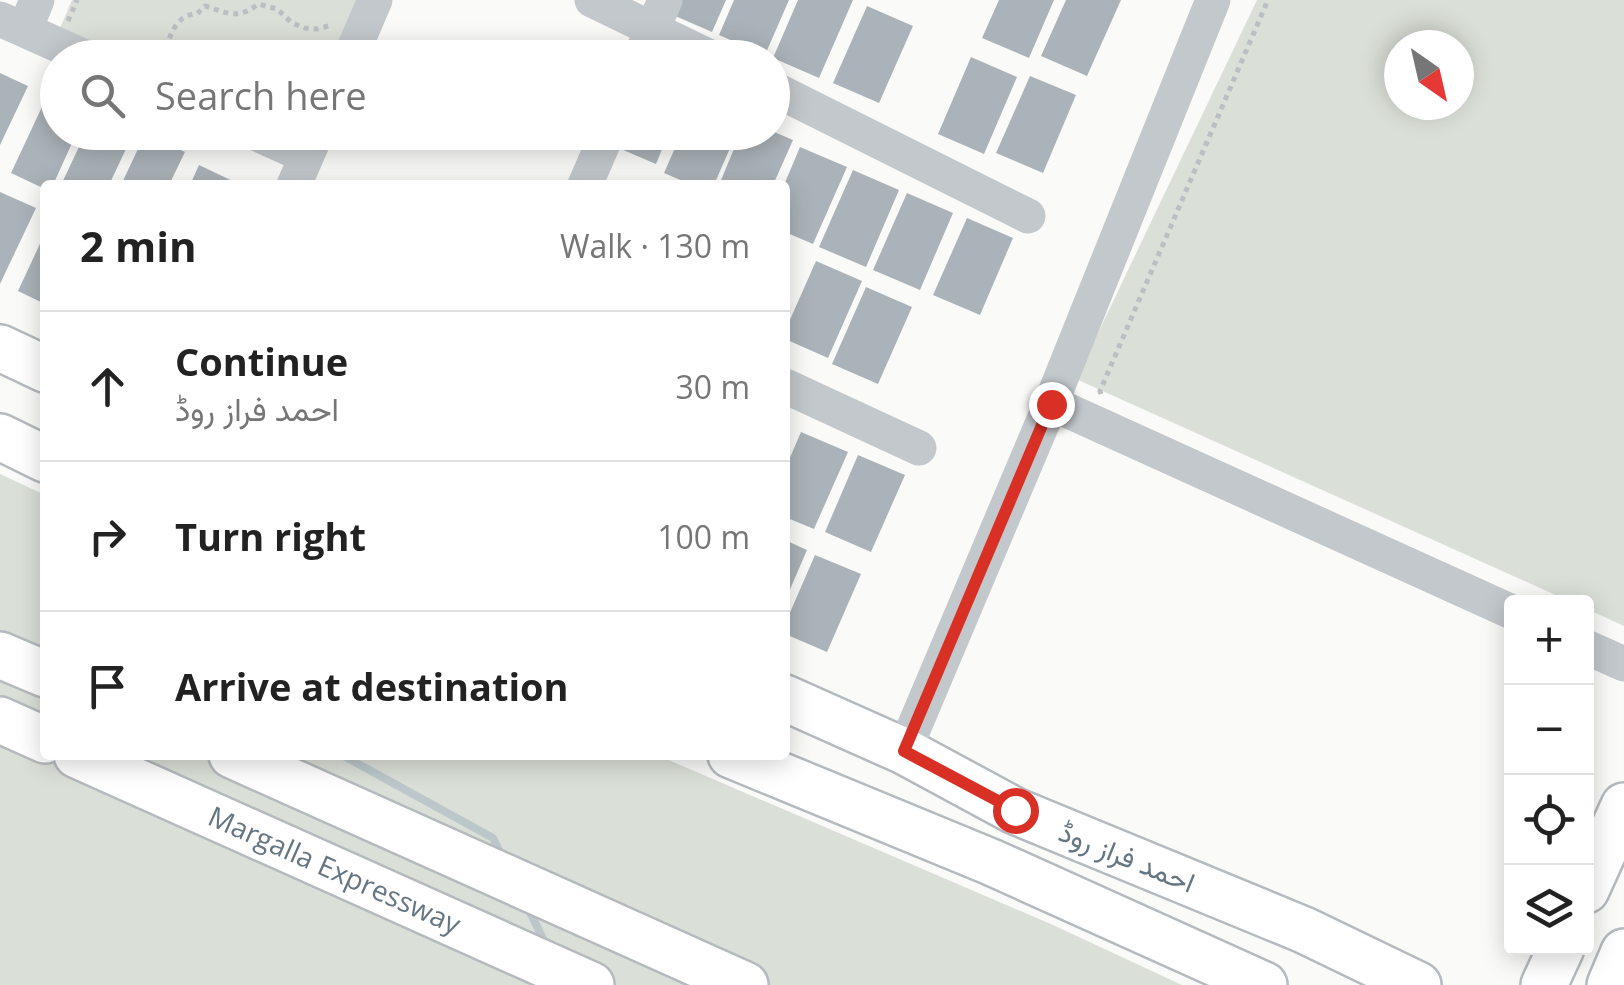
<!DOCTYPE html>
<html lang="en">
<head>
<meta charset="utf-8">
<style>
  :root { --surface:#fff; --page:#f6f6f6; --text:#222; --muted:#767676; --line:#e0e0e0 }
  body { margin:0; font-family:"Open Sans",Vazirmatn,sans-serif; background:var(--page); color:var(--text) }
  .controls { position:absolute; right:30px; bottom:30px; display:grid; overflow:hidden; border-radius:10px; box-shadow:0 5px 25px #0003 }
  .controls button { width:90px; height:90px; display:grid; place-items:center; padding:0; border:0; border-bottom:2px solid var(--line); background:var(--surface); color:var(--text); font:50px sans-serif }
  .compass { position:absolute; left:1384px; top:30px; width:90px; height:90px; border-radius:50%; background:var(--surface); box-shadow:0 5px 25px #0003; rotate:146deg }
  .stop { position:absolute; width:30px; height:30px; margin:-22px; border:8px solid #d93025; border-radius:50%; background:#fff }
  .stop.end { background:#d93025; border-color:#fff; box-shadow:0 2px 10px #0008 }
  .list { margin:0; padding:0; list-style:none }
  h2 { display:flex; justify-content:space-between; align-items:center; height:130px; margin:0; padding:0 40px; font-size:42px }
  h2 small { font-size:32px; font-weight:400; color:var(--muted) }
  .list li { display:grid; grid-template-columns:65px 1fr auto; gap:30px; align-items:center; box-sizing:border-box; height:150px; padding:0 40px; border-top:2px solid var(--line) }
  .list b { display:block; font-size:38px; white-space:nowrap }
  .list p { margin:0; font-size:32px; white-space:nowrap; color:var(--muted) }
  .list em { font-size:32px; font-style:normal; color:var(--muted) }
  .icon { flex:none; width:55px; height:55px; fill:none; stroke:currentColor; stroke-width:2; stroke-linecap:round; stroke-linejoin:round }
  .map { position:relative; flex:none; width:1624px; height:985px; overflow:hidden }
  .search { position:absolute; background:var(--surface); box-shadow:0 5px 25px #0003; left:40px; top:40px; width:750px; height:110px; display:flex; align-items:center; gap:25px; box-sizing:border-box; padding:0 35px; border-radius:55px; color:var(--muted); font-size:38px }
  .panel { position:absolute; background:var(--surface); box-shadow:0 5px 25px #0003; left:40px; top:180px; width:750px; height:580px; border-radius:10px }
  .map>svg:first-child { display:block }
  .green { fill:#dadfd7; fill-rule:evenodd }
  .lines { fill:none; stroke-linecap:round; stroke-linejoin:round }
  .stream { stroke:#bbc7cb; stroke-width:8 }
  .building { fill:#aab3b9 }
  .major-casing { stroke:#b5babe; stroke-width:50 }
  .path { stroke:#bbbfc2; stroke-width:5; stroke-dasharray:5 5; stroke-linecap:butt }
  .minor { stroke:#c3c8cc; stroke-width:35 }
  .major { stroke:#fff; stroke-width:45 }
  .route { stroke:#d93025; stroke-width:12 }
  .labels { text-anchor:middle; stroke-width:10; stroke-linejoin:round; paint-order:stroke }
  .street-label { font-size:28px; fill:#657683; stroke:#fff }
</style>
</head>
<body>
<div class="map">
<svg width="1624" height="985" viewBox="0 0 1624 985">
  <rect width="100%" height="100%" fill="#fafaf8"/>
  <path class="green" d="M72,0H364L340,57H115L58,33Z
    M1257,0H1624V626L1587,609L1586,602H1571L1076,379ZM1399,45H1459V105H1399Z
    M0,474L45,495V755H657L1053,925L1182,985H0Z"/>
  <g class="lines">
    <path class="stream" d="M342,755L493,838L502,856
      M528,908L546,945"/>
  </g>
  <path class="building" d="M671,0H726L712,32L666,12Z
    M734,0H789L765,55L719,35Z
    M798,0H853L819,78L773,58Z
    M999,0H1054L1029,58L982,38Z
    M1066,0H1121L1087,76L1041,56Z
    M867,6L913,26L879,103L833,83Z
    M971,57L1017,77L984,154L938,134Z
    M0,73L28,86L0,145Z
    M1030,76L1076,95L1043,173L996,153Z
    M48,94L58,99V132H77L53,185H45V189L11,173Z
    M772,131L793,140L773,185H719L741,132Z
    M86,132H134L109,185H61Z
    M614,132H669L656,164L609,144Z
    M682,132H737L714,185H692L664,173Z
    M145,134L185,152L169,185H121Z
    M800,147L847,167L813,244L785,232L784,185Z
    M199,165L241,185H190Z
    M853,170L899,190L866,267L819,247Z
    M0,192L36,208L0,284Z
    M907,193L953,213L920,290L873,270Z
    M967,218L1013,238L980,315L933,295Z
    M45,233V304L18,291Z
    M816,261L862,281L828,358L785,339V331Z
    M866,287L912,307L878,384L832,364Z
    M801,432L848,452L814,529L785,517V469Z
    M858,455L905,475L871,552L825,532Z
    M785,540L807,550L785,601Z
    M815,555L861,574L827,652L785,634V624Z"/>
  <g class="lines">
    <g class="major-casing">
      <g id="major">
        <path d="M0,348L45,369"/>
        <path d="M0,437L45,459"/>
        <path d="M0,655L45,674"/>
        <path d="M785,698L904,751L1015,811L1304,930L1418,985"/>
        <path d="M0,720L45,740"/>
        <path id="s1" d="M77,755L591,985"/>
        <path d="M232,755L745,985"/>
        <path d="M731,755L991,862L1264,985"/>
        <path d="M1586,890L1624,806"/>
        <path d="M1544,985L1561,948"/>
        <path d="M1610,985L1624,952"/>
      </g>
    </g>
    <path class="path" d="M68,21L77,0
      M147,52L160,58
      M166,58C167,39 175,14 197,14L205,6C228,13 238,20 258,4L277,9L292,23L305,28L317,29L332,25
      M1101,394L1100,391L1268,0"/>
    <path class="minor" d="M592,0L712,58
      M0,19L87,58
      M25,29L37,0
      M350,58L375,0
      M640,58L665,0
      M772,88L1028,216
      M253,132L306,156
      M294,185L317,132
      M585,185L608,132
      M785,386L919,448
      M1051,403L1512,612
      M1586,647L1624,664
      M904,751L1051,403L1213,0"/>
    <use href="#major" class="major"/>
  </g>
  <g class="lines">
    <path class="route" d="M1015,810L904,751L1051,404"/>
  </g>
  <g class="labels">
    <g class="street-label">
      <text transform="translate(1127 857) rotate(22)" y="10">احمد فراز روڈ</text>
      <text dy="10" stroke="none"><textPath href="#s1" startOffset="282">Margalla Expressway</textPath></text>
    </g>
  </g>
</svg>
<div class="controls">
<button>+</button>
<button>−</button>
<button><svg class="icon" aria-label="locate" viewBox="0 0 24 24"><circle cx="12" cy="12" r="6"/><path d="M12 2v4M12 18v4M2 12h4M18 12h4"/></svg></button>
<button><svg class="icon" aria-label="layers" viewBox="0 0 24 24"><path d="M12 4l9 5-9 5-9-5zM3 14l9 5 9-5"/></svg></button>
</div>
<svg class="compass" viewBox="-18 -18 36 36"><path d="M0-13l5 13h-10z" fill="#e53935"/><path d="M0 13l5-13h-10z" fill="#767676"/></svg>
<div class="stop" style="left:1015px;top:810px"></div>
<div class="stop end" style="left:1051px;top:404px"></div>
<div class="search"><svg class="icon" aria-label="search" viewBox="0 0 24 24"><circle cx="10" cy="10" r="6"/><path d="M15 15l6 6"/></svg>Search here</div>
<section class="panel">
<h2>2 min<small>Walk · 130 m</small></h2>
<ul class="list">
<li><svg class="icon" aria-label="ahead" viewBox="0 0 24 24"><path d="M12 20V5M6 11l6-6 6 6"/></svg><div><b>Continue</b><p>احمد فراز روڈ</p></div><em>30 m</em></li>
<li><svg class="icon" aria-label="right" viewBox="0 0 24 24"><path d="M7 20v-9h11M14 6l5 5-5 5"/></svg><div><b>Turn right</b></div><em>100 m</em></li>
<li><svg class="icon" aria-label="arrive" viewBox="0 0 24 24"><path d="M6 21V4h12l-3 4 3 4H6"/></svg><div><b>Arrive at destination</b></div></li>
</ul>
</section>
</div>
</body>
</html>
